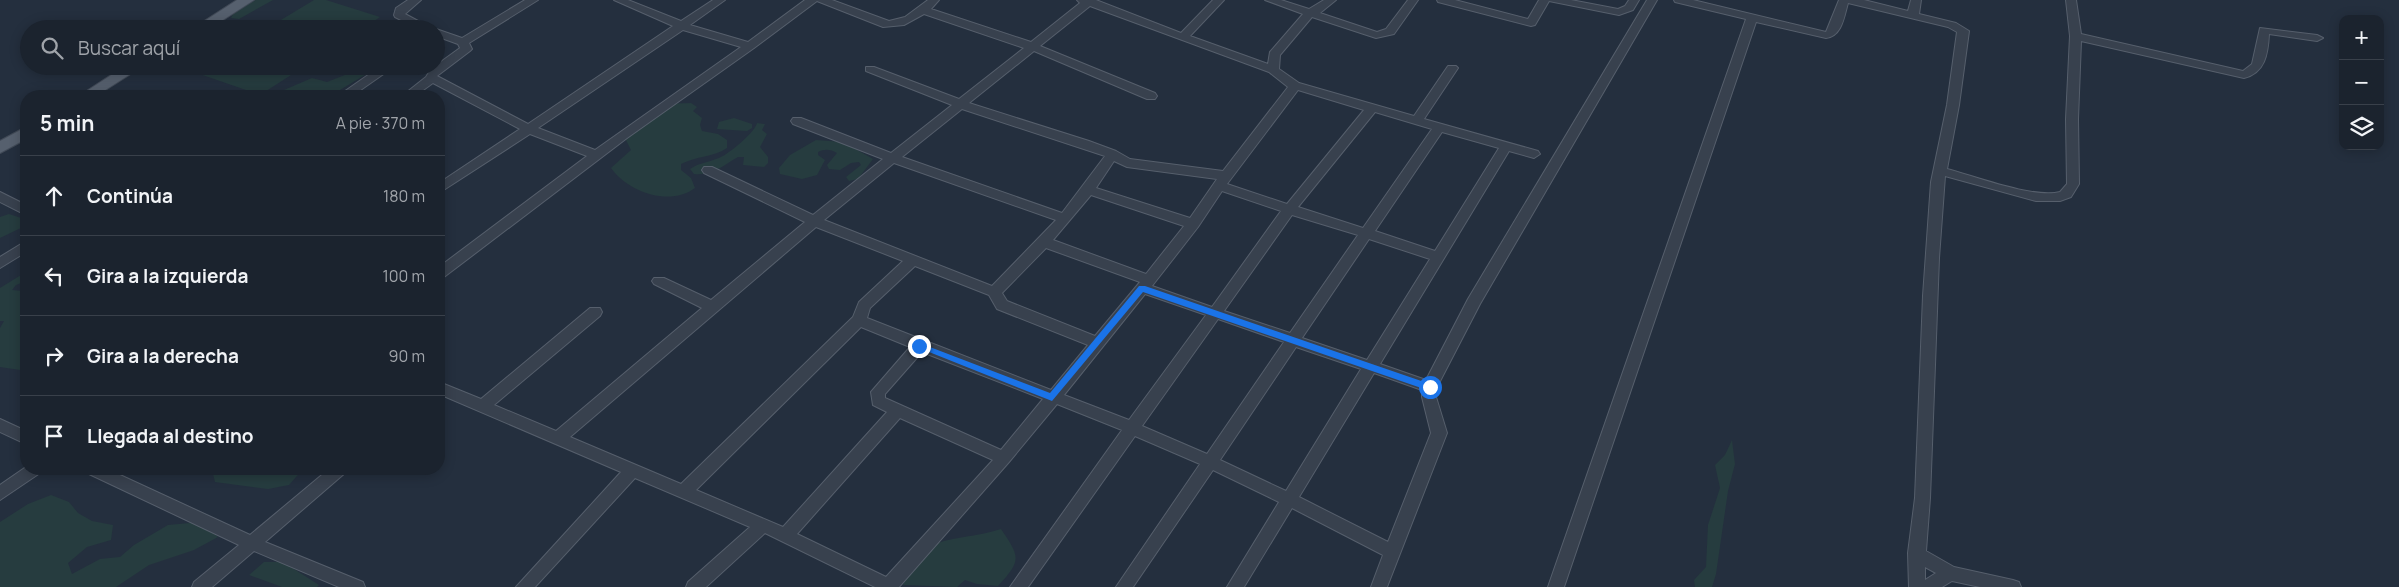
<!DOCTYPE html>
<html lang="es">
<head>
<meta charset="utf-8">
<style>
  :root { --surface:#1b232e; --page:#242b36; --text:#f1f3f6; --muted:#a0a4aa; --line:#39404a }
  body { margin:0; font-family:Manrope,sans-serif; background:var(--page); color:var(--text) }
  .controls { position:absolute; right:15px; top:15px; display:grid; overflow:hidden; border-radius:10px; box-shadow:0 2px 12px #0003 }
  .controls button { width:45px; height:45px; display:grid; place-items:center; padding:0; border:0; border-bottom:1px solid var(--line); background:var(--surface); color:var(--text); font:25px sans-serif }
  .stop { position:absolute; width:15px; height:15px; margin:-11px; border:4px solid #1a73e8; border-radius:50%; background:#fff }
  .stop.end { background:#1a73e8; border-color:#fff; box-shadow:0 1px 5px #0008 }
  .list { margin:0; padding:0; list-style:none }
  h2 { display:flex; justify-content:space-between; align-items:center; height:65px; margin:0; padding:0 20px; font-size:21px }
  h2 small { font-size:16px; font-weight:400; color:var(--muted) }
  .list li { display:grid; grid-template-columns:32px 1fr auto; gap:15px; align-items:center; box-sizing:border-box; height:80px; padding:0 20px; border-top:1px solid var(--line) }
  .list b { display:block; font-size:19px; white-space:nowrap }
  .list em { font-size:16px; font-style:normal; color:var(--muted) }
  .icon { flex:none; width:28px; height:28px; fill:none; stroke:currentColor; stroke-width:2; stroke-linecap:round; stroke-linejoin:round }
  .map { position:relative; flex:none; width:2399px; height:587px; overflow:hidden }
  .search { position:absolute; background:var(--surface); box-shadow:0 2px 12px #0003; left:20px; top:20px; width:425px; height:55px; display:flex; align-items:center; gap:12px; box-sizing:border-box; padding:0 18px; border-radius:28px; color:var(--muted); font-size:19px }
  .panel { position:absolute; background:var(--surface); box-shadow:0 2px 12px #0003; left:20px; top:90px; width:425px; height:385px; border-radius:20px }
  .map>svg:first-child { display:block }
  .green { fill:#263c3f }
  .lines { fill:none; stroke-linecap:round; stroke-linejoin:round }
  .minor-casing { stroke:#565f6c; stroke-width:2 }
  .major-casing { stroke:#414a57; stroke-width:2 }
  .minor { fill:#38414e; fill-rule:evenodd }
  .major { fill:#56606e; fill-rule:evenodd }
  .route { fill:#1a73e8 }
</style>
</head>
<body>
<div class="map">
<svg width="2399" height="587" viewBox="0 0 2399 587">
  <rect width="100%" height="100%" fill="#242f3e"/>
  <path class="green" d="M255,0H273L239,19L231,18L233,14Z
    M314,0H326L380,17L362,29H266Z
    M204,66H305L260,95L194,72Z
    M368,66L378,67L330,96H319L311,91L300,96H270L312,78L327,82Z
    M691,103L697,107L693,111L702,118L700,125L702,131L718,134L727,140V148C714,157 696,156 681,164V170L691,178L695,188C670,207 628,192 611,168L631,150L626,140L631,128L662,104Z
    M734,118L752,124V128L747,131L717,129L719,122Z
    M757,123L765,124L762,130L767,134L760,147L768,157V163L764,167L743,165L744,157H738C724,165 712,176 694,174L690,169C700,162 712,162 723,156C732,151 755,132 757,123Z
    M816,140L843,142L873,159L858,179L849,181L846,177L861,165L859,162L851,163L840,170L829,169L827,165L837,153C830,149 824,149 818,152V155L825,160L817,175L802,179L780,174L779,168L790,155Z
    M9,214L21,218L25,226L0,238V217Z
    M26,272V281L16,285L12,290L22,291L26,288V381L22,380L20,370L0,367V328L4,321H0V288Z
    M1732,440L1735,464L1728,491L1716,574L1712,587H1695L1694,580L1706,567L1708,525L1720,488L1715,465L1725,455Z
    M219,469H303L289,485L268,489L215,482L213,474Z
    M51,495L69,502L78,513L92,521L113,525L111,540L87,547L68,563L72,574L100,559L120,557L134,545L168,525L201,522L218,537L194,550L149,565L116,587H0V522L28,504Z
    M1001,529C1020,557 1022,560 998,586L977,584L965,580L957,587L903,585C921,530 954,544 1001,529Z
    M264,562H283L319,585L317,587H282L249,575Z"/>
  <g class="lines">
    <g class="minor-casing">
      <path id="minor" d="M408,0H421L405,14L433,29H419L395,17L394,15L396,8Z
        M525,0H538L469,43L472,49L470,51L437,76L528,124L673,26L614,0H628L681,21L713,0H725L690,25L748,42L805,0H832L889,21L905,17L928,0H939L931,9L1031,42L1080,3L1077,0H1096L1181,33L1213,0H1224L1190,36L1268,64L1270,52L1303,14L1265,0H1281L1309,9L1324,0H1336L1320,13L1377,32L1386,29L1408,0H1418L1394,34L1376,38L1312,17L1280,55L1279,69L1299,83L1414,116L1448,66H1456L1458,68L1424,119L1538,151L1540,154L1534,158L1509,151L1380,364L1426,380L1468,299L1647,0H1657L1480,304L1437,387L1436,397L1447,433L1387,587H1371L1383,555L1292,508L1244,587H1227L1279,502L1213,470L1133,587H1116L1200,464L1135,436L1028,587H1010L1122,430L1057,404L1009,462L899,587H875L765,533L706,587H686L688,582L750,527L635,478L535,587H516L621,472L439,394V382L481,399L590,308H600L602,312L600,316L494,405L556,431L702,308L654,284L652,281L654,278H664L711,300L805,222L704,173L702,170L704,167H712L813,215L883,159L793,124L791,121L793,118H801L891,153L952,105L866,71V67H874L959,99L1024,48L924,14L904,25L883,27L817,1L754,48L627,138L444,277L439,279V267L587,156L530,134L439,193V183L520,129L433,83L415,96H402L426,77L431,69L460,48L458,44L436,36V29L462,38ZM1090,6L1269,72L1288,87L1223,171L1130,159L1116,151L1089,141L969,103L1034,51L1147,99H1155L1157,96L1155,93L1040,46ZM683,30L741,47L595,150L538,128ZM1298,90L1364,110L1287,204L1227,184ZM962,109L1105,156L1062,213L902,157ZM1375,112L1432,129L1363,228L1298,207ZM1442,132L1499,148L1435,251L1375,231ZM1114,161L1127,167L1217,179L1190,218L1096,188ZM894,163L1056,220L992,286L824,220ZM1222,191L1281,211L1212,307L1152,286L1198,227ZM1091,195L1184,226L1146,274L1053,240ZM1292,215L1358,235L1290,333L1224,311ZM816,227L903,261L859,302L853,317L681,484L570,437ZM1369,239L1430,259L1367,360L1302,338ZM1046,248L1140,282L1095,336L1007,301L1002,293ZM915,266L989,295L997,309L1088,345L1051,390L867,318L870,308ZM1145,294L1206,315L1129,420L1064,395ZM1218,319L1284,342L1207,454L1142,426ZM861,327L910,347L871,392L873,405L887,412L783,527L696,490ZM1296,347L1361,369L1286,491L1220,460ZM922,352L1043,399L1001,450L885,398V394ZM1374,373L1422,390V397L1431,433L1388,542L1299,497ZM900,418L993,460L886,577L797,534Z
        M1437,0H1455L1528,19L1539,0H1571L1618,9L1625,6L1629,0H1639L1633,10L1619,15L1549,1L1535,25L1531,26L1438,2Z
        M1674,0H1693L1826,32L1839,0H1864L1908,11L1911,0H1921L1919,14L1956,23L1969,31L1959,105L1947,169C1974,176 2034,199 2060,192L2067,184L2066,119L2070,36L2066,0H2076L2081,34L2243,71L2252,64L2260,28L2317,35L2323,38L2317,41L2269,34C2268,54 2265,73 2244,78L2081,41L2078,119L2079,184L2071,197L2060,201H2036L1945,176L1939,258L1930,498L1926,551L1954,567L2013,580L2019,582L2021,587H1980L1952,581L1942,587H1909L1908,553L1915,498L1923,296L1931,182L1947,105L1957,32L1948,27L1848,3C1844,17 1842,36 1826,38L1756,22L1564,587H1548L1746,19L1675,2ZM1925,567L1936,573L1925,580Z
        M381,66H395L352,96H338Z
        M0,192L26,205V215L0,202Z
        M26,241V252L0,268V257Z
        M0,419L26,431V444L0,432Z
        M26,467V469H43L40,473L0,500V485Z
        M84,469H107L250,535L329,469H348L345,473L265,542L363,582L365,587H339L254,551L212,587H192L194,582L239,545L87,473Z"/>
    </g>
    <g class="major-casing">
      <path id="major" d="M237,0H254L209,29H192Z
        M125,66H143L96,96H79Z
        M26,127V139L0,153V141Z"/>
    </g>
    <use href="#minor" class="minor"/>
    <use href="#major" class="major"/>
  </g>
  <path class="route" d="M1139,286H1145L1433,385L1434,387L1433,390H1427L1143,292L1052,401L914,346L919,343L922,344L1050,393Z"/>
</svg>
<div class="controls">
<button>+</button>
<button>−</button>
<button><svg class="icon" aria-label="layers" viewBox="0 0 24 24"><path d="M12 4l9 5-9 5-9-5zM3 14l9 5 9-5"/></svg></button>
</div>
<div class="stop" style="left:1430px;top:387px"></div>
<div class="stop end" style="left:919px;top:346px"></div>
<div class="search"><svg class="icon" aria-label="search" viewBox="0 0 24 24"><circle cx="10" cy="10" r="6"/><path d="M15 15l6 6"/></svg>Buscar aquí</div>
<section class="panel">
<h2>5 min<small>A pie · 370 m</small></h2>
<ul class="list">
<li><svg class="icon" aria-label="ahead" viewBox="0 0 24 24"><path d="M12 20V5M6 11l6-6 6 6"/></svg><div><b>Continúa</b></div><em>180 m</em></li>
<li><svg class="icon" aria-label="left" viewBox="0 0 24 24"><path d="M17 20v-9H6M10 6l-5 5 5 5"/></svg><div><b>Gira a la izquierda</b></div><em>100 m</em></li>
<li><svg class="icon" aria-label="right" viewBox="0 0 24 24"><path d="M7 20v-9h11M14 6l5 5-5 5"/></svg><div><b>Gira a la derecha</b></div><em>90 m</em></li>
<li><svg class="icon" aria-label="arrive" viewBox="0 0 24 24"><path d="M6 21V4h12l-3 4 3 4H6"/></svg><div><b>Llegada al destino</b></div></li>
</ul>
</section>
</div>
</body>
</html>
